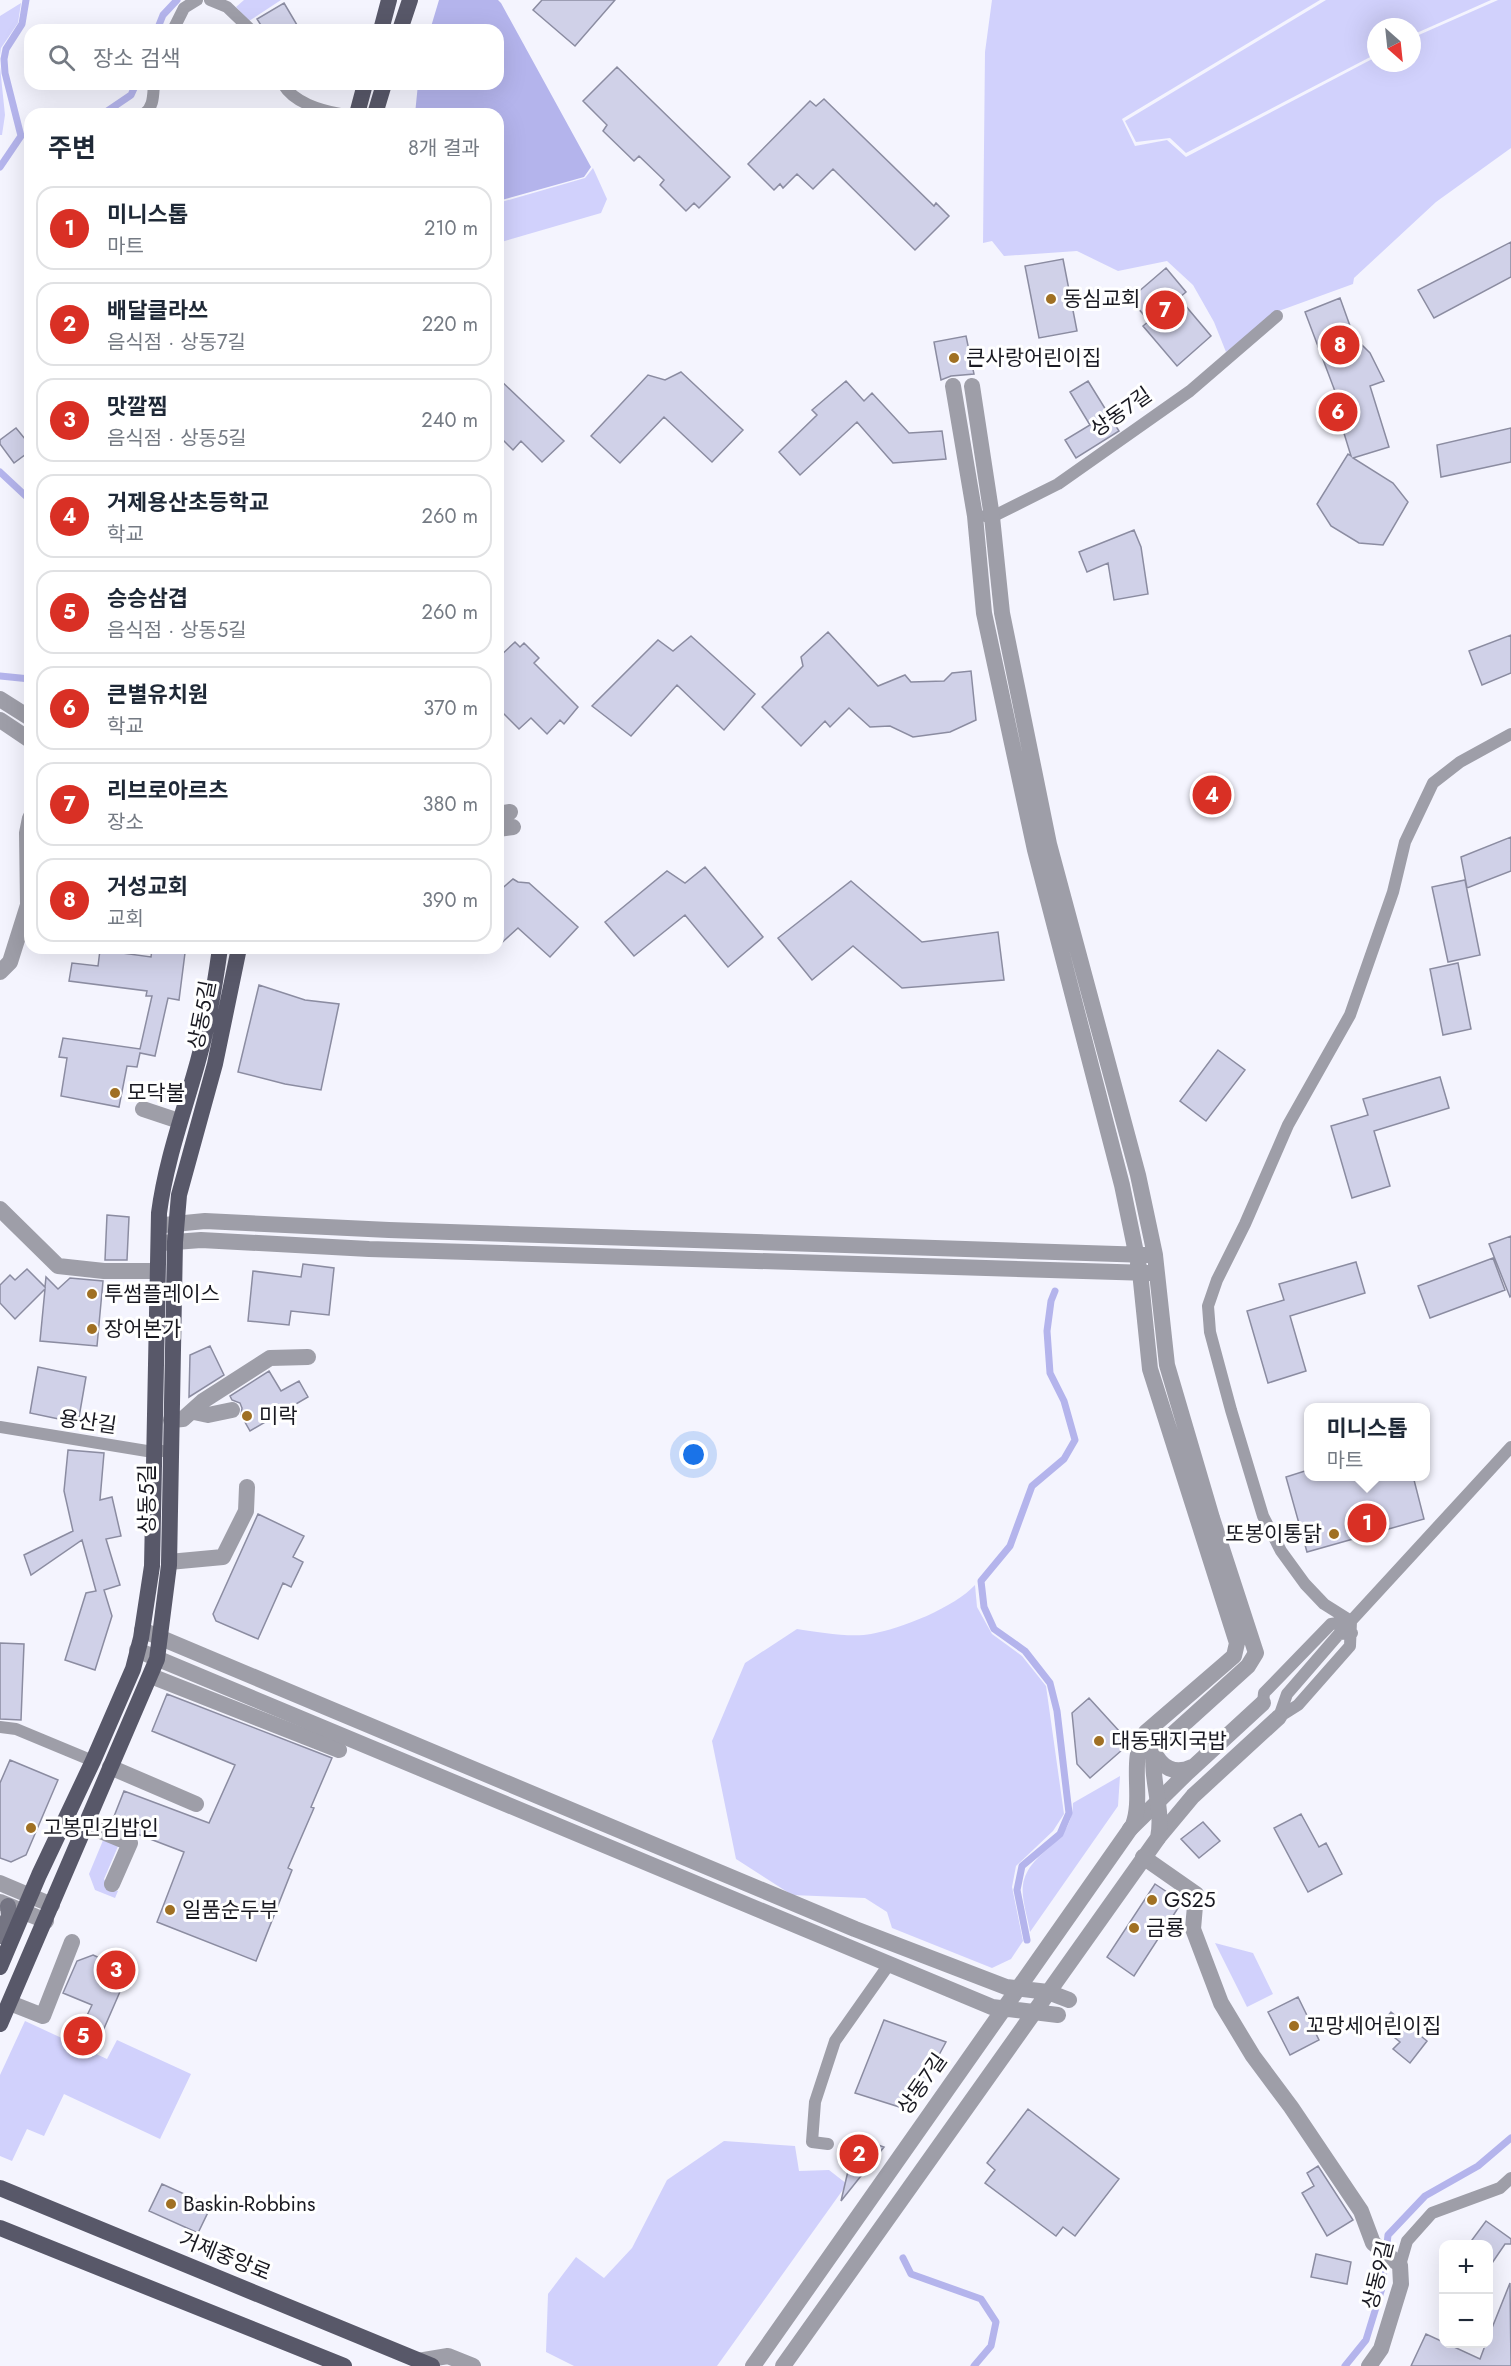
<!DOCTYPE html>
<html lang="ko">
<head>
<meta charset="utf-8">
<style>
  :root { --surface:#fff; --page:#f2f2f3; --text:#1f2937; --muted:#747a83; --line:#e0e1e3; --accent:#d93025 }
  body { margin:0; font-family:Jost,"Noto Sans KR",sans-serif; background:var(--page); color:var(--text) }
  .controls { position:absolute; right:18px; bottom:18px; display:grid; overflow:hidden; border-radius:12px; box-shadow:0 6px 24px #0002 }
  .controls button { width:54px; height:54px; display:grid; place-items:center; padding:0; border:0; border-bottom:2px solid var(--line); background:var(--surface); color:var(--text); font:30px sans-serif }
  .compass { position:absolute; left:1367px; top:18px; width:54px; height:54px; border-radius:50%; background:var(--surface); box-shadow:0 6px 24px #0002; rotate:153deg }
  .you { position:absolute; left:694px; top:1455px; width:21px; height:21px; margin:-15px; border:4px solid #fff; border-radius:50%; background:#1a73e8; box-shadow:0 0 0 9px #1a73e833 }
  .badge { display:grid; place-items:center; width:39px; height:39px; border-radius:50%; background:var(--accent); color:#fff; font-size:20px; font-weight:700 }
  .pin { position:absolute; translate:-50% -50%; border:3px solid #fff; box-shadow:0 2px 6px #0006 }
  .popup { position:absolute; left:1304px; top:1403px; width:126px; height:78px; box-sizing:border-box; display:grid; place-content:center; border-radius:12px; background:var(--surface); filter:drop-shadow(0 2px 4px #0005); font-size:20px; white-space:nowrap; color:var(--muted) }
  .popup b { font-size:22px; color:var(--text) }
  .popup::after { content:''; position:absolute; left:50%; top:100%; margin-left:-12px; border:12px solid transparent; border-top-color:var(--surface) }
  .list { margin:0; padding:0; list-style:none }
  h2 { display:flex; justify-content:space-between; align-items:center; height:78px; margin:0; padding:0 24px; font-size:26px }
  h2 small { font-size:20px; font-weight:400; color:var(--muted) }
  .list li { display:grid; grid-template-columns:39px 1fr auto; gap:18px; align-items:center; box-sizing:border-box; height:84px; margin:0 12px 12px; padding:0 12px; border:2px solid var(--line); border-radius:18px }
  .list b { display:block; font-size:22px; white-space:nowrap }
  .list p { margin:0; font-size:20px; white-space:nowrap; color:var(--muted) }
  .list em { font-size:20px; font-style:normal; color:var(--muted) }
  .icon { flex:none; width:33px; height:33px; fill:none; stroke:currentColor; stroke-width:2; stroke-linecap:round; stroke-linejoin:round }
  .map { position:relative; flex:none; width:1511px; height:2366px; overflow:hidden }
  .search { position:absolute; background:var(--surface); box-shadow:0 6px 24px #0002; left:24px; top:24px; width:480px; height:66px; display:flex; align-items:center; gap:15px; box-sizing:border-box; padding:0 21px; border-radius:18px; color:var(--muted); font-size:22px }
  .panel { position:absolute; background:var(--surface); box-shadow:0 6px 24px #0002; left:24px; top:108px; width:480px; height:846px; border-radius:18px }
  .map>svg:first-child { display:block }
  .green { fill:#d1d1fc }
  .water { fill:#b4b4ec }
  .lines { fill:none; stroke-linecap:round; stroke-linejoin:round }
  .stream { stroke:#b4b4ec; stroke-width:7 }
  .building { fill:#d0d1e8; stroke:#8b8ca1; stroke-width:1.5 }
  .service { stroke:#9e9ea8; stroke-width:12 }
  .minor { stroke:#9e9ea8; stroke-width:16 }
  .tertiary { stroke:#9e9ea8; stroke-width:16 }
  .secondary { stroke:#757583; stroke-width:16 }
  .primary { stroke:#585869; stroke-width:16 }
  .poi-dot { fill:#a07023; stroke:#fff; stroke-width:2 }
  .labels { text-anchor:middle; stroke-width:6; stroke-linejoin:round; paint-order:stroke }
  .poi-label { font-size:21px; fill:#191921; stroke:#fff; text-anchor:start }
  .street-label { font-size:21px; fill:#191921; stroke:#fff }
</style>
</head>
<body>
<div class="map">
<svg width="1511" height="2366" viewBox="0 0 1511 2366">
  <rect width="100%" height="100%" fill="#f4f4fe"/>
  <path class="green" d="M244,0H281L249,21L236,7Z
    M992,0H1320L1122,119L1135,146L1167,140L1186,157L1376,57V63H1412V38L1498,0H1511V148L1436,202L1354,278L1353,284L1276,312L1226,352L1214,322L1193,285L1167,261L1118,271L1077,251L1004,256L992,241L983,243L985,52Z
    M1326,0H1491L1412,35V27H1376V54L1186,153L1170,138L1136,142L1125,121Z
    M21,3L18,23L1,48L0,55V16Z
    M0,67L5,115L2,135H0Z
    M593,168L607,199L601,213L498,243V203L585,178Z
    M975,1585L977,1607L992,1634L1022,1656L1046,1686L1064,1814L1053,1831L1016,1866L1012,1887L1023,1941L1011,1959L992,1968L892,1928L887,1912L865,1898L792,1895L736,1859L712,1741L745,1663L797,1629C817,1632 852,1638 871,1634C901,1629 955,1607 975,1585Z
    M1120,1776L1118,1806L1030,1932C1028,1918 1021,1899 1023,1885C1029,1849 1072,1847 1073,1803Z
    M104,1838L119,1844L104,1879L109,1888L118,1891L115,1898L95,1890L89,1874Z
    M1215,1943L1253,1953L1273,1994L1247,2007Z
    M25,2021L107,2059L117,2040L191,2074L160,2139L64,2094L44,2136L27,2129L12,2161L0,2156V2075Z
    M724,2141L795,2146L799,2171L829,2170L847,2184L717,2366H574L546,2352L548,2294L576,2257L604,2278L632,2248L667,2180Z"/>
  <path class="water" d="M439,0H498L501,3L591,167L584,177L498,201V114H415L418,84H498V30H430Z"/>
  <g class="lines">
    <path class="stream" d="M157,30L163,15L177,0
      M103,114L131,95L136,84
      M0,167L21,136L5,73L4,59L6,49L22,24L26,0
      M0,472L30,500
      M0,676L30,679
      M1027,1940L1017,1890L1022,1866L1060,1834L1069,1813L1057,1711L1050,1683L1025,1651L994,1629L984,1607L981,1581L1010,1546L1032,1486L1064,1459L1075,1440L1064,1401L1050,1373L1047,1331L1051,1301L1055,1291
      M903,2258L911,2274L981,2299L996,2322L991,2346L974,2366
      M1345,2366L1366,2340L1382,2288L1388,2235L1425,2196L1478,2166L1511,2138"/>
  </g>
  <path class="building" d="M542,0H615L575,46L533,10Z
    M284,3L300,30H264L257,19Z
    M617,67L730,177L699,208L694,203L686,211L660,185L664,180L639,156L634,161L603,131L607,125L583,101Z
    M824,99L934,206L936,203L949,216L915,250L833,169L813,189L797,174L783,188L780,184L774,190L748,164L810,101L816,106Z
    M1511,242V277L1434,318L1418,290Z
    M1063,259L1077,331L1039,338L1025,266Z
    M1166,268L1186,292L1179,298L1211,336L1177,366L1143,326L1149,321L1130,299Z
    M1340,298L1354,337L1370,353L1384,381L1370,386L1389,447L1353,458L1393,483L1408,502L1383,545L1359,543L1331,526L1317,504L1348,454L1351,456L1339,417L1344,415L1305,312Z
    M966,336L974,374L951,376L941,380L934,342Z
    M681,372L743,430L712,462L664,417L620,463L591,436L648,375L665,380Z
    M498,378L564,441L542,462L521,441L513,450L498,435Z
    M846,381L864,401L872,393L909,433L942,431L946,459L893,463L857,422L800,475L779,452L817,415L812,410Z
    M1088,381L1119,431L1076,458L1065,440L1090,425L1070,392Z
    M16,428L30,445V451L14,463L0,444V440Z
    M1511,428V462L1441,477L1437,445Z
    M1134,530L1141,547L1148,594L1114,600L1108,563L1087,572L1079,552Z
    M828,632L878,686L905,675L911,682L944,681L952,673L971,671L976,720L950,732L913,737L890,726L870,727L849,708L830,727L825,721L801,746L762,707L803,666L801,657Z
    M1511,635V673L1482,685L1469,651Z
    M691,636L755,694L724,730L677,685L631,736L592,706L658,640L673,651Z
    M515,642L520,647L524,643L539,658L534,663L578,707L564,724L560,720L547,734L531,718L519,729L498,708V658Z
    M1511,837V871L1467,888L1461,857Z
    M705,867L763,937L728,967L685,915L634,956L605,922L667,871L685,883Z
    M513,879L518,882L529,883L578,927L550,957L518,928L498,946V892Z
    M1465,880L1480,955L1448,962L1432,887Z
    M851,881L922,942L998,932L1004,980L902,988L853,946L812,980L778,938Z
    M152,949L185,953L179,1000L168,998L155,1056L140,1053L137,1067L127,1066L119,1107L61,1096L67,1058L59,1057L63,1038L140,1049L152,996H146L147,991L69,981L72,963L98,966L100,950L151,957Z
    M1458,963L1471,1029L1443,1035L1430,969Z
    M259,985L305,1000L339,1004L321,1090L285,1084L238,1072Z
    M1218,1050L1245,1070L1206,1121L1180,1101Z
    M1440,1077L1449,1108L1374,1131L1390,1186L1352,1198L1331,1126L1368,1115L1363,1099Z
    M107,1215L129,1217L127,1260H105Z
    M1511,1236V1296L1510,1297L1489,1244Z
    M1493,1258L1505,1290L1430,1318L1418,1286Z
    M1356,1262L1365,1293L1290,1316L1306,1371L1268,1383L1247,1311L1284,1300L1279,1284Z
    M303,1264L334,1268L329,1315L291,1311L289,1325L248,1321L253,1271L301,1277Z
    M27,1269L45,1287L46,1277L58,1289L70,1278L103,1281L97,1346L40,1341L45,1289L15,1319L0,1303V1285L10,1275L15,1280Z
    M210,1346L224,1375L189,1397L190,1355Z
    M38,1367L86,1377L78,1423L30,1413Z
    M269,1371L281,1391L299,1381L308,1397L250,1431L241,1415L242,1408L240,1403L232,1400L230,1396Z
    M68,1450L104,1453L100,1500L112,1497L121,1536L106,1539L120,1585L104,1590L112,1616L95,1670L65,1660L86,1593L96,1591L82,1540L31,1575L24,1555L73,1531L64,1491Z
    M1308,1470V1476H1413L1424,1519L1307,1552L1286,1477Z
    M258,1514L304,1536L293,1557L303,1562L291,1587L283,1583L258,1639L216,1621L213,1614Z
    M0,1643L24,1644L21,1720L0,1719Z
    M167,1694L332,1758L311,1807L314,1808L288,1868L292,1870L256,1961L157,1922L184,1852L111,1824L124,1791L209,1823L235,1765L152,1731Z
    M1089,1698L1130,1743L1090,1778L1077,1764L1072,1713Z
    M10,1760L58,1780L26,1855L11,1862L0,1858V1783Z
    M1301,1814L1319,1847L1326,1843L1342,1874L1308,1892L1274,1828Z
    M1203,1822L1220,1841L1199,1858L1181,1839Z
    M1155,1884L1182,1902L1134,1976L1107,1957Z
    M93,1955L129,1971L92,2056L72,2047L92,2005L63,1993L77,1961Z
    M1298,1997L1319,2040L1290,2055L1268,2012Z
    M1391,2012L1427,2041L1410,2063L1393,2049L1400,2042L1380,2026Z
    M884,2020L946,2042L909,2110L855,2093Z
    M1028,2109L1119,2179L1075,2236L1063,2227L1056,2236L985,2183L995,2170L987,2163Z
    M856,2137L884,2147L841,2201Z
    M1318,2166L1353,2220L1327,2236L1302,2193L1314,2186L1307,2173Z
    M162,2184L211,2206L198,2233L149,2211Z
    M1486,2221L1511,2239V2244H1505L1488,2269V2244H1469Z
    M1316,2254L1351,2262L1347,2284L1311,2277Z
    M1510,2283L1511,2366H1411L1426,2334L1480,2359L1486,2343H1488V2338Z"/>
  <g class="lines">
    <path class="service" d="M210,0L227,7L251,30
      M173,30L184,8L197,0
      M283,84C294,103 320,110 340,114
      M144,114C154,107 153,95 154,84
      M985,516L992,517L1058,484L1190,391L1277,316
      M0,1427L153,1452L162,1451
      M1351,1621L1324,1604L1305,1584L1281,1551L1263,1516L1231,1410L1210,1332L1208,1306L1217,1280L1245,1224L1288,1125L1350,1015L1393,892L1405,842L1433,783L1460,762L1511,734
      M1263,1703L1264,1693L1331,1624L1351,1621L1511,1447
      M1279,1717L1298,1705L1350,1646L1351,1621
      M1279,1717L1287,1694L1339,1634L1352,1633
      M0,1727L16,1729L93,1761
      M828,2144L812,2142L815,2102L835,2041L890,1963
      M1400,2265L1407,2241L1432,2213L1500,2188L1511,2178"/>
    <path class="minor" d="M0,972L10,962L28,905L27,833L30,818
      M143,1109L179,1121
      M0,1209L58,1266L104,1271H157
      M194,1412L208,1415L232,1410
      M171,1420L183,1419L203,1401L270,1358L308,1357
      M169,1562L223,1557L246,1511L247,1487
      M151,1676L339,1750
      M1154,1751C1161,1768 1175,1775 1192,1767
      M110,1767L196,1804
      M86,1825L130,1843L112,1884
      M1130,1829L1188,1772L1263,1703
      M1158,1838L1193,1796L1279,1717
      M1143,1857L1196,1894L1193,1929L1221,2003L1253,2056L1291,2107L1361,2211L1373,2243L1400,2265L1401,2284L1381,2349L1369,2366
      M10,2003L43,2016L72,1942"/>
    <path class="tertiary" d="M0,699L30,718
      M0,720L30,740
      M498,814L510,812
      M498,829L513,827
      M164,1225L205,1221L389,1230L1148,1255
      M162,1243L201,1240L369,1249L1150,1273
      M142,1630L855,1929L1006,1987L1048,1992L1069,2000
      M137,1650L992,2007L1058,2015
      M0,1883L52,1905
      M0,1902L46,1921
      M418,2361L448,2356L473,2366
      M753,2366L1133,1825C1144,1796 1128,1759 1146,1732L1226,1663L1234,1656L1237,1643L1150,1369L1140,1272L1122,1185L1035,850L984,613L975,516L953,386
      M783,2366L1158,1838C1164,1809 1150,1780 1154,1751L1248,1666L1256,1653L1212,1518L1167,1365L1155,1255L1138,1175L1049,844L1002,613L992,517L972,386"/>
    <path class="secondary" d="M0,1936L9,1916L8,1906"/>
    <path class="primary" d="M381,30L389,0
      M400,30L410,0
      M357,114L365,84
      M375,114L384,84
      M0,1967L39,1875L93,1761L133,1669L141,1638L152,1566L159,1213C166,1160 184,1112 198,1061C208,1025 215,985 220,948
      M0,2024L157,1659L169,1565L175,1242L179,1195L215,1064L239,948
      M0,2188L432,2366
      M0,2228L344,2366"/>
  </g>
  <g class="poi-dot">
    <circle cx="1051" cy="299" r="6"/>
    <circle cx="954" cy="358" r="6"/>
    <circle cx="115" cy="1093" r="6"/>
    <circle cx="92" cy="1294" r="6"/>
    <circle cx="92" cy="1329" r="6"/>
    <circle cx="247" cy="1416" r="6"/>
    <circle cx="1334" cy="1534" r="6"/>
    <circle cx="1099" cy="1741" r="6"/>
    <circle cx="31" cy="1828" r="6"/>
    <circle cx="1152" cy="1900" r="6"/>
    <circle cx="170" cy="1910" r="6"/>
    <circle cx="1134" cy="1928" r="6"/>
    <circle cx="1294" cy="2026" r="6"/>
    <circle cx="171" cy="2204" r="6"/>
  </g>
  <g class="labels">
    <g class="poi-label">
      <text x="1063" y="306">동심교회</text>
      <text x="966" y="365">큰사랑어린이집</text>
      <text x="127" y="1100">모닥불</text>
      <text x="104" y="1301">투썸플레이스</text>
      <text x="104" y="1336">장어본가</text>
      <text x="259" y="1423">미락</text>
      <text x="1322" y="1541" text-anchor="end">또봉이통닭</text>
      <text x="1111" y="1748">대동돼지국밥</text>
      <text x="43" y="1835">고봉민김밥인</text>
      <text x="1164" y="1907">GS25</text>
      <text x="182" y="1917">일품순두부</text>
      <text x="1146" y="1935">금룡</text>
      <text x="1306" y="2033">꼬망세어린이집</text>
      <text x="183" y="2211">Baskin-Robbins</text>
    </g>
    <g class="street-label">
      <text transform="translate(1121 412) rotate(-35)" y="7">상동7길</text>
      <text transform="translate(202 1015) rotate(-79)" y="7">상동5길</text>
      <text transform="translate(88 1422) rotate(8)" y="7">용산길</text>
      <text transform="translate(147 1499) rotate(-90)" y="7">상동5길</text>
      <text transform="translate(922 2084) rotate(-55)" y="7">상동7길</text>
      <text transform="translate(225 2256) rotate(22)" y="7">거제중앙로</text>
      <text transform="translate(1378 2275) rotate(-76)" y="7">상동9길</text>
    </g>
  </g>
</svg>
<div class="controls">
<button>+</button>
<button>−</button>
</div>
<svg class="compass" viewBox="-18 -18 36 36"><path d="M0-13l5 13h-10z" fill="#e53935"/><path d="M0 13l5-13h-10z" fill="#747a83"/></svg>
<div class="you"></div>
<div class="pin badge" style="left:1367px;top:1523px">1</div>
<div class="popup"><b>미니스톱</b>마트</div>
<div class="pin badge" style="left:859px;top:2154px">2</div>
<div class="pin badge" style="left:116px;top:1970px">3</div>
<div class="pin badge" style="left:1212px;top:795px">4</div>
<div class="pin badge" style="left:83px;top:2036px">5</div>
<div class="pin badge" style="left:1338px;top:412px">6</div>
<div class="pin badge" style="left:1165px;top:310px">7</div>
<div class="pin badge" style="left:1340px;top:345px">8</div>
<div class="search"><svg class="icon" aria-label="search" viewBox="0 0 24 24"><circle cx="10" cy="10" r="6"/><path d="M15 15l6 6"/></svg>장소 검색</div>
<section class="panel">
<h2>주변<small>8개 결과</small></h2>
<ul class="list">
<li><span class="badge">1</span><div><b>미니스톱</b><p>마트</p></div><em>210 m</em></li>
<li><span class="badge">2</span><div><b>배달클라쓰</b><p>음식점 · 상동7길</p></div><em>220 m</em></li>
<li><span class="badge">3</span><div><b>맛깔찜</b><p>음식점 · 상동5길</p></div><em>240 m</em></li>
<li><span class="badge">4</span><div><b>거제용산초등학교</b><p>학교</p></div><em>260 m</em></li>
<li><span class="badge">5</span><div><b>승승삼겹</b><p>음식점 · 상동5길</p></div><em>260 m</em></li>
<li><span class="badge">6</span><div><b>큰별유치원</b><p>학교</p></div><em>370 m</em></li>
<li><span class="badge">7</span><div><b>리브로아르츠</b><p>장소</p></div><em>380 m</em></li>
<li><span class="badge">8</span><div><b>거성교회</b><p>교회</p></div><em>390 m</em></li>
</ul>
</section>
</div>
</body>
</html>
